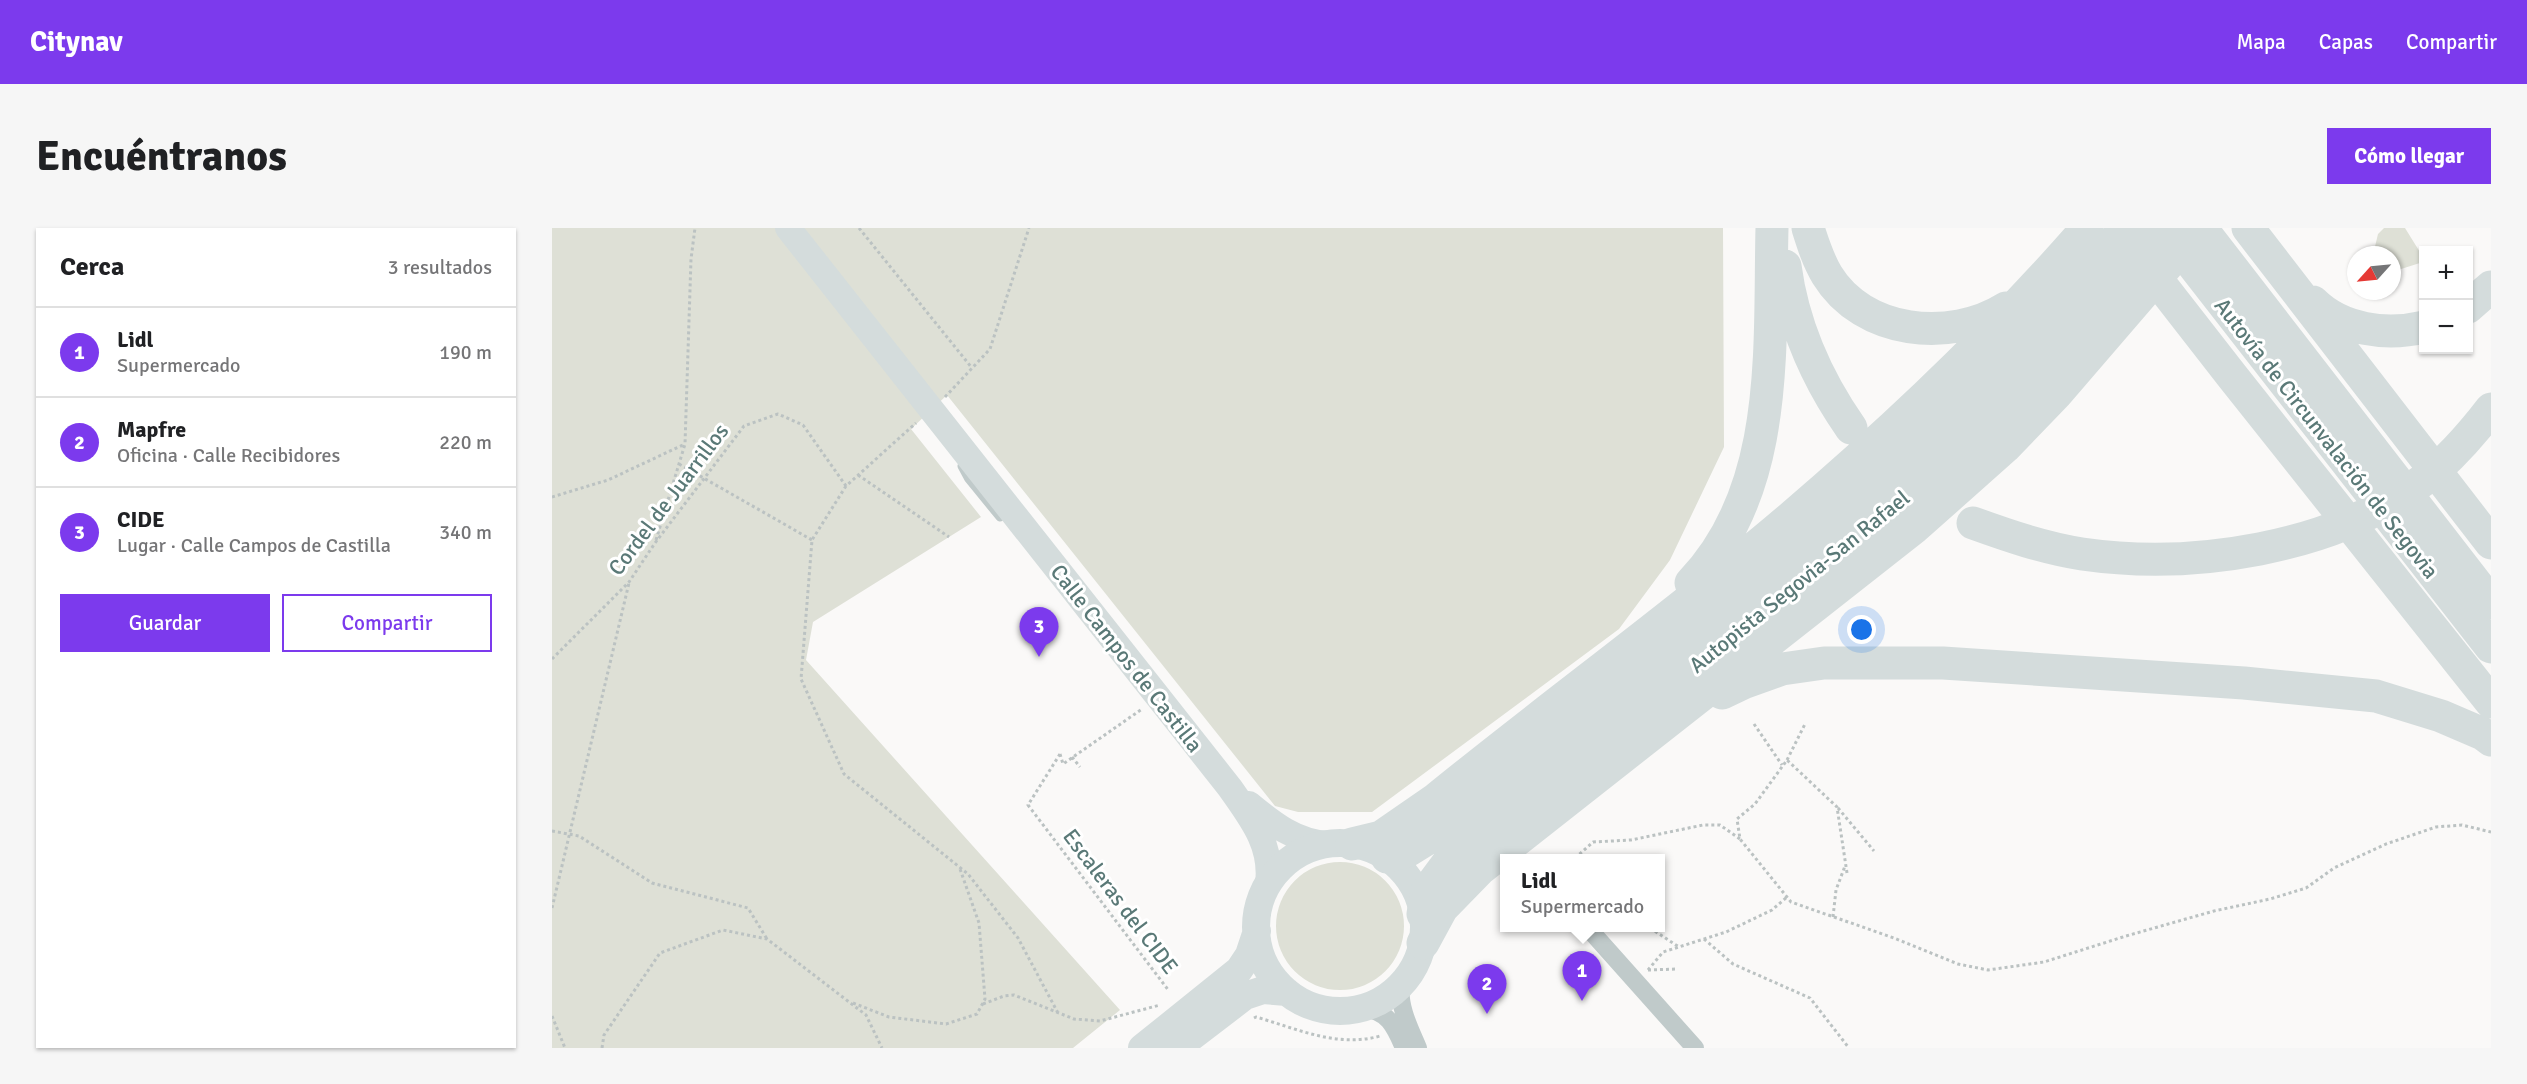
<!DOCTYPE html>
<html lang="es">
<head>
<meta charset="utf-8">
<style>
  :root { --surface:#fff; --page:#f6f6f6; --text:#202124; --muted:#757577; --line:#e0e0e0; --accent:#7c3aed }
  body { margin:0; font-family:Signika,sans-serif; background:var(--page); color:var(--text) }
  .controls { position:absolute; right:18px; top:18px; display:grid; overflow:hidden; border-radius:0px; box-shadow:0 2px 4px #0004 }
  .controls button { width:54px; height:54px; display:grid; place-items:center; padding:0; border:0; border-bottom:2px solid var(--line); background:var(--surface); color:var(--text); font:30px sans-serif }
  .compass { position:absolute; left:1795px; top:18px; width:54px; height:54px; border-radius:50%; background:var(--surface); box-shadow:0 2px 4px #0004; rotate:243deg }
  .you { position:absolute; left:1310px; top:402px; width:21px; height:21px; margin:-15px; border:4px solid #fff; border-radius:50%; background:#1a73e8; box-shadow:0 0 0 9px #1a73e833 }
  .badge { display:grid; place-items:center; width:39px; height:39px; border-radius:50%; background:var(--accent); color:#fff; font-size:20px; font-weight:700 }
  .pin { position:absolute; translate:-50% -50px; filter:drop-shadow(0 2px 3px #0008) }
  .pin::after { content:''; position:absolute; top:32px; width:21px; height:18px; background:inherit; clip-path:polygon(0 0,100% 0,50% 100%) }
  .popup { position:absolute; left:948px; top:626px; width:165px; height:78px; box-sizing:border-box; display:grid; place-content:center; border-radius:0px; background:var(--surface); filter:drop-shadow(0 2px 4px #0005); font-size:20px; white-space:nowrap; color:var(--muted) }
  .popup b { font-size:22px; color:var(--text) }
  .popup::after { content:''; position:absolute; left:50%; top:100%; margin-left:-12px; border:12px solid transparent; border-top-color:var(--surface) }
  .list { margin:0; padding:0; list-style:none }
  h2 { display:flex; justify-content:space-between; align-items:center; height:78px; margin:0; padding:0 24px; font-size:26px }
  h2 small { font-size:20px; font-weight:400; color:var(--muted) }
  .list li { display:grid; grid-template-columns:39px 1fr auto; gap:18px; align-items:center; box-sizing:border-box; height:90px; padding:0 24px; border-top:2px solid var(--line) }
  .list b { display:block; font-size:22px; white-space:nowrap }
  .list p { margin:0; font-size:20px; white-space:nowrap; color:var(--muted) }
  .list em { font-size:20px; font-style:normal; color:var(--muted) }
  .actions { display:flex; gap:12px; padding:18px 24px }
  .actions a { flex:1; padding:14px 0; border:2px solid var(--accent); border-radius:0px; text-align:center; font-size:21px; color:var(--accent) }
  .actions .main { background:var(--accent); color:#fff }
  .map { position:relative; flex:none; width:1939px; height:820px; overflow:hidden; border-radius:0px }
  header { display:flex; align-items:center; gap:36px; box-sizing:border-box; height:84px; padding:0 30px; background:var(--accent); color:#fff }
  header strong { font-size:28px }
  nav { display:flex; gap:33px; margin-inline-start:auto; font-size:21px }
  .intro { display:flex; align-items:center; justify-content:space-between; box-sizing:border-box; height:144px; padding:0 36px }
  h1 { margin:0; font-size:42px }
  .button { padding:15px 27px; border-radius:0px; background:var(--accent); color:#fff; font-size:21px; font-weight:700 }
  main { display:flex; gap:36px; padding:0 36px }
  aside { flex:1; background:var(--surface); border-radius:0px; box-shadow:0 2px 4px #0004 }
  .map>svg:first-child { display:block }
  .green { fill:#dee0d6 }
  .lines { fill:none; stroke-linecap:round; stroke-linejoin:round }
  .path { stroke:#bbc2c2; stroke-width:3; stroke-dasharray:3 3; stroke-linecap:butt }
  .service { stroke:#c0caca; stroke-width:9 }
  .minor { stroke:#c0caca; stroke-width:18 }
  .secondary { stroke:#d4dcdc; stroke-width:26 }
  .primary { stroke:#d4dcdc; stroke-width:28 }
  .motorway { stroke:#d4dcdc; stroke-width:33 }
  .labels { text-anchor:middle; stroke-width:6; stroke-linejoin:round; paint-order:stroke }
  .street-label { font-size:22px; fill:#5a7977; stroke:#fff }
</style>
</head>
<body>
<header>
<strong>Citynav</strong>
<nav><a>Mapa</a><a>Capas</a><a>Compartir</a></nav>
</header>
<div class="intro"><h1>Encuéntranos</h1><a class="button">Cómo llegar</a></div>
<main>
<aside>
<h2>Cerca<small>3 resultados</small></h2>
<ul class="list">
<li><span class="badge">1</span><div><b>Lidl</b><p>Supermercado</p></div><em>190 m</em></li>
<li><span class="badge">2</span><div><b>Mapfre</b><p>Oficina · Calle Recibidores</p></div><em>220 m</em></li>
<li><span class="badge">3</span><div><b>CIDE</b><p>Lugar · Calle Campos de Castilla</p></div><em>340 m</em></li>
</ul>
<div class="actions"><a class="main">Guardar</a><a>Compartir</a></div>
</aside>
<div class="map">
<svg width="1939" height="820" viewBox="0 0 1939 820">
  <rect width="100%" height="100%" fill="#faf9f8"/>
  <path class="green" d="M0,0H1171L1172,219L1118,332L1067,401L820,584H746L723,578L395,167L359,201L429,289L261,394L254,432L568,782L521,820H0Z
    M1832,0H1853L1871,29V34L1846,42L1840,41V27H1821L1826,6Z
    M724 698a64 64 0 1 1 128 0a64 64 0 1 1-128 0Z"/>
  <g class="lines">
    <path class="path" d="M307,0L420,140
      M393,169L438,121L477,0
      M127,236L260,312
      M306,247L397,309
      M294,258L260,312L249,451L292,546L416,646L466,710L506,785
      M0,269L56,252L133,216
      M104,312L133,216L139,31L143,0
      M0,431L77,354L103,315L192,198L226,186L251,197L294,258L364,195
      M1202,496L1230,537
      M508,526L476,577L617,763
      M508,526L511,536L590,481
      M520,529L528,539
      M1235,532L1253,496
      M1286,580L1322,623
      M0,603L27,608L100,655L196,680L215,711
      M1023,630L1041,614L1079,612L1151,597H1168L1188,611
      M1295,645L1285,579L1235,532L1203,576L1185,591L1188,611L1239,674L1342,710L1406,736L1436,742L1492,734L1574,708L1662,683L1718,671L1754,660L1782,640L1834,616L1884,599L1910,597L1939,604
      M0,680L77,355
      M1281,689L1284,662L1293,638
      M1098,700L1127,719
      M1152,711L1181,736L1258,770L1297,820
      M1096,742L1111,724L1174,704L1220,682L1235,669
      M1096,742L1125,741
      M301,775L337,789L394,796L425,786L433,771L427,695L408,641
      M431,776L452,768L462,767L522,791L548,793L608,777
      M0,788L13,820
      M702,790L704,789C746,801 785,820 828,808
      M50,820L52,807L108,725L171,702L215,711L314,787L330,820"/>
    <path class="service" d="M410,238L417,251L448,289"/>
    <path class="minor" d="M1036,700L1143,820
      M849,757C846,778 858,801 866,820
      M810,780C836,782 843,799 852,820"/>
    <path class="secondary" d="M236,0L678,560C699,590 721,617 716,656
      M697,576C721,596 744,614 776,616"/>
    <path class="primary" d="M704 699a84 84 0 1 1 168 0a84 84 0 1 1-168 0Z
      M590,820L687,742L697,727L705,703
      M625,820L693,768L711,762L735,764"/>
    <path class="motorway" d="M1256,0C1261,16 1266,32 1275,47C1311,106 1398,115 1454,80
      M1649,0L1939,375
      M1696,0L1939,315
      M1617,6L1939,419
      M1592,35L1680,148L1939,474
      M1233,38C1241,98 1264,150 1299,200
      M1761,74C1789,102 1834,108 1872,99
      M1916,79L1939,59
      M1421,295C1457,308 1492,320 1530,326C1640,342 1780,321 1870,253C1896,233 1919,207 1939,181
      M1139,355C1229,261 1217,119 1220,0
      M1170,465L1191,455L1230,441L1272,435H1391L1692,455L1824,468L1889,488L1931,506L1939,512
      M800,616L829,609L884,571C992,483 1105,401 1212,312C1327,216 1437,113 1535,0
      M835,629L857,622L894,599L1220,344L1325,256L1488,98L1574,0
      M871,686L875,663L901,628C940,595 981,564 1021,533C1129,449 1240,367 1343,277C1440,193 1528,98 1612,0
      M871,715L890,680L928,641L1363,299L1453,219L1505,165L1647,0"/>
  </g>
  <g class="labels">
    <g class="street-label">
      <text transform="translate(1775 210) rotate(52)" y="8">Autovía de Circunvalación de Segovia</text>
      <text transform="translate(116 271) rotate(-53)" y="8">Cordel de Juarrillos</text>
      <text transform="translate(1247 353) rotate(-39)" y="8">Autopista Segovia-San Rafael</text>
      <text transform="translate(575 430) rotate(52)" y="8">Calle Campos de Castilla</text>
      <text transform="translate(569 673) rotate(53)" y="8">Escaleras del CIDE</text>
    </g>
  </g>
</svg>
<div class="controls">
<button>+</button>
<button>−</button>
</div>
<svg class="compass" viewBox="-18 -18 36 36"><path d="M0-13l5 13h-10z" fill="#e53935"/><path d="M0 13l5-13h-10z" fill="#757577"/></svg>
<div class="you"></div>
<div class="pin badge" style="left:1030px;top:773px">1</div>
<div class="popup"><b>Lidl</b>Supermercado</div>
<div class="pin badge" style="left:935px;top:786px">2</div>
<div class="pin badge" style="left:487px;top:429px">3</div>
</div>
</main>
</body>
</html>
